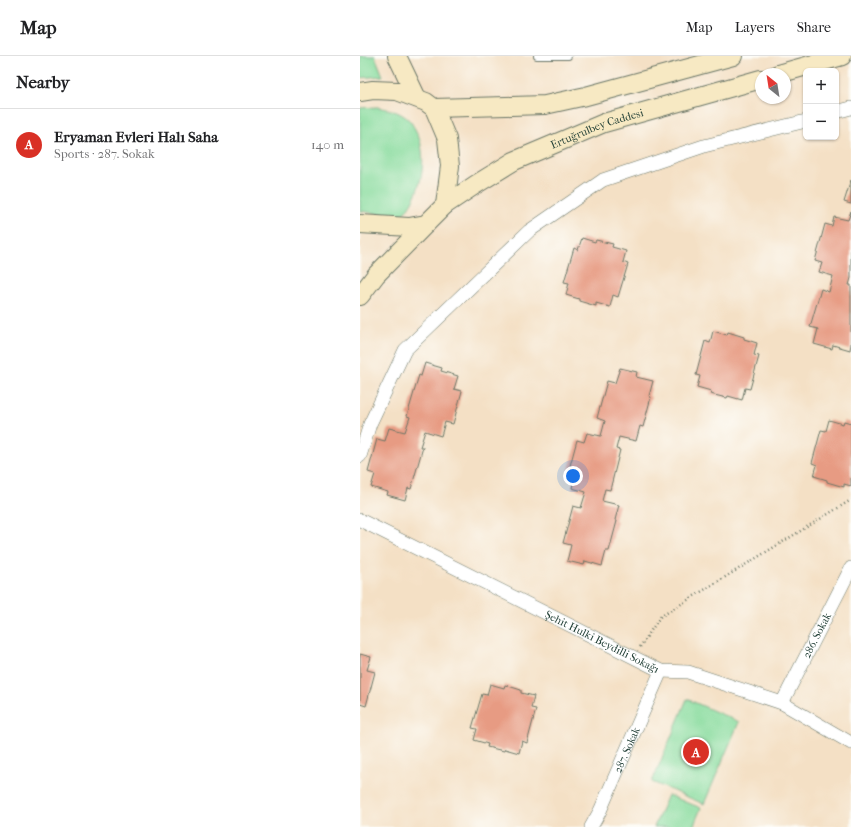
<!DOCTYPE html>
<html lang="en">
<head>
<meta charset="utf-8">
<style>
  :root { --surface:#fff; --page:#f2f2f2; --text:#202124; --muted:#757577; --line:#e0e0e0; --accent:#d93025 }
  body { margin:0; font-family:"IM FELL French Canon",serif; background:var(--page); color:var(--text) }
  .controls { position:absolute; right:12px; top:12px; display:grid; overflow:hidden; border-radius:6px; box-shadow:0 1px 3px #0004 }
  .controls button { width:36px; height:36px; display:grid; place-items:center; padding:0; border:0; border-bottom:1px solid var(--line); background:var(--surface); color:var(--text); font:20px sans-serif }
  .compass { position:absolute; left:395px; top:12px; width:36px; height:36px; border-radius:50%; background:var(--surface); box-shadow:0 1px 3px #0004; rotate:330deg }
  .you { position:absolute; left:213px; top:420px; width:14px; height:14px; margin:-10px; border:3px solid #fff; border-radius:50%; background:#1a73e8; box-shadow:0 0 0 6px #1a73e833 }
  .badge { display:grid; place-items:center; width:26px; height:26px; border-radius:50%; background:var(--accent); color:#fff; font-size:13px; font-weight:700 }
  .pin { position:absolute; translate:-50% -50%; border:2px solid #fff; box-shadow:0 1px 4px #0006 }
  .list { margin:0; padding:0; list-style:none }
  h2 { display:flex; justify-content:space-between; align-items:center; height:52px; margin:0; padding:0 16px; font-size:17px }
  h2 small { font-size:13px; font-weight:400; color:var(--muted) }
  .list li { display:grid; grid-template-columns:26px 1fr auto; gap:12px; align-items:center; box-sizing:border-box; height:72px; padding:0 16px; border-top:1px solid var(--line) }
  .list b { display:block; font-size:15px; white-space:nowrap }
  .list p { margin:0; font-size:13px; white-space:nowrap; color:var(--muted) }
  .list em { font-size:13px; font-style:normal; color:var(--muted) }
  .map { position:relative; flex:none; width:491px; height:771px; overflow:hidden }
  header { display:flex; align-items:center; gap:24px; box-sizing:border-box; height:56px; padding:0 20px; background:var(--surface); border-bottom:1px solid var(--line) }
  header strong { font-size:19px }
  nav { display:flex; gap:22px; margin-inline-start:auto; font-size:14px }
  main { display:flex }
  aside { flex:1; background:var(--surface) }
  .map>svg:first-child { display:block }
  .green { fill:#87db9d; stroke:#538c68 }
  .building { fill:#e79b83 }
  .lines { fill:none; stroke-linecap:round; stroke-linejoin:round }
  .lane-casing { stroke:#6a7667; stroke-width:8 }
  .street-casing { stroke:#6a7667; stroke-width:14 }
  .secondary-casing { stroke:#6a7667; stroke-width:20 }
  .path { stroke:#6a7667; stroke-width:2.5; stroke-dasharray:1 3; stroke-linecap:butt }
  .lane { stroke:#fff; stroke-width:6 }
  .street { stroke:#fff; stroke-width:13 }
  .secondary { stroke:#f7e9c3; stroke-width:18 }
  .labels { text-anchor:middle; stroke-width:3; stroke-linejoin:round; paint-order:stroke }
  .street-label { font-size:11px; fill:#1f3d34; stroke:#fdfcf7 }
</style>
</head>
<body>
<header>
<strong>Map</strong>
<nav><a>Map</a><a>Layers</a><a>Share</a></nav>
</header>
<main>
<aside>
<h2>Nearby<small></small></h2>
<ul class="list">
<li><span class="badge">A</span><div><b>Eryaman Evleri Halı Saha</b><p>Sports · 287. Sokak</p></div><em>140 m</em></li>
</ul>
</aside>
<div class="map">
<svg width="491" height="771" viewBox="0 0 491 771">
  <rect width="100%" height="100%" fill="#fdfcf7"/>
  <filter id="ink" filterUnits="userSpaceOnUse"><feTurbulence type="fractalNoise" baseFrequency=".025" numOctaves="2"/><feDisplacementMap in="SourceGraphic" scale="8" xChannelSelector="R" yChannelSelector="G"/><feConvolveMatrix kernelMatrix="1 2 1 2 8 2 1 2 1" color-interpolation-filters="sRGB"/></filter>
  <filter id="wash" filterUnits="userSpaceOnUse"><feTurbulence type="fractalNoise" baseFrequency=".012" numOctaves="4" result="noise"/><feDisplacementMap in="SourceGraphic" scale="16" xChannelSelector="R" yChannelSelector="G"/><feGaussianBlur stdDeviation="0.9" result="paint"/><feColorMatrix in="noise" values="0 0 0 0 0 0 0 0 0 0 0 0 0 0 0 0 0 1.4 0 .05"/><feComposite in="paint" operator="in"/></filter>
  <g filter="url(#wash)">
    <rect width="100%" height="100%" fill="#f4e0c5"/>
    <path class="green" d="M0,0H15L23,20L0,22Z
      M17,51C28,53 39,55 48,63C51,65 53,70 55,73C70,99 62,141 40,161L0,155V52Z
      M327,643L379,666L344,748L292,726Z
      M308,739L341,752L333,771H294Z"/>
    <g id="blocks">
      <path class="building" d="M491,124V148L484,146Z
        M491,155V222L489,229H491V288L490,294L473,289L472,293L454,288L458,273L450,271L461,233L469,236L473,220L459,216L462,207L455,205L465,168L472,170L474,161L488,164Z
        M222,182L235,186L236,184L253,188L252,191L266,195L263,206L268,208L258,241L253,239L250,251L236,247V250L219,245V243L206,239L209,227L204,226L214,192L218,194Z
        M353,275L367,279L368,276L384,281V283L397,287L394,299L399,300L390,333L385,332L382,344L368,340L367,342L350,338L351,335L337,331L340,320L336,319L345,285L350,287Z
        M65,307L82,312L81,315L98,320L94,333L102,335L93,368L85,366L81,380L65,375L60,391H63L51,433L48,432L45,444L27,439L28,436L11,431L15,418L8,416L17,383L25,385L29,372L45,376L50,361L47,360L59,319L61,320Z
        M260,312L277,316L276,321L293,325L289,340L291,341L283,371L280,370L276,385L259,381L256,393L260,394L250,434L245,433L242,445L259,449L255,464L257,465L249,495H246L242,510L225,505L224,509L207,505L211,489L203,487L213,450L221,452L226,436L212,432L214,423L207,421L217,384L224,386L227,377L241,380L245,365L237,362L247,325L255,327Z
        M469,364L483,368L484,365L491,367V430L484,428V431L467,426V424L454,420L457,409L452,407L461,374L466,375Z
        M0,598L11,601L7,614L15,616L6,650L0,648Z
        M130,628L144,632L145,629L161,634V637L174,640L171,652L176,653L167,687L162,685L159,697L145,693L144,695L127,691L128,688L114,684L117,673L112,672L122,638L127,639Z"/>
    </g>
  </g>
  <g filter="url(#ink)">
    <use href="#blocks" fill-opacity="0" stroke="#6a7667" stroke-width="1"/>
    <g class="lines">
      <g class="lane-casing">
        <path id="lane" d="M177,0H208"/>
      </g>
      <g class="street-casing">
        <g id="street">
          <path d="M476,56L491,52"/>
          <path d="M0,400L10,368L45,294L169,175L243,124L344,90L446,65"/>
          <path id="s1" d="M0,464L301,615L328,616L422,647L491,687"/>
          <path id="s2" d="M422,647L491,512"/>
          <path id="s3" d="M231,771L240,755L301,615"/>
        </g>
      </g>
      <g class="secondary-casing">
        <g id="secondary">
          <path d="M37,0L57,42"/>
          <path d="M418,18L482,0"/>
          <path d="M0,36L13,34L37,35L66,46L74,52L87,83L90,110L85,149L66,168L49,171L0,168"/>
          <path d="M74,52L185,49L226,40L373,0"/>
          <path id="s4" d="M85,149L115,129L154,105L244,67L401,23"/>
          <path d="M0,240L16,219L66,168"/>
        </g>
      </g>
      <path class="path" d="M280,591L300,561L491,444"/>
      <use href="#lane" class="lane"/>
      <use href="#street" class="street"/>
      <use href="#secondary" class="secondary"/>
    </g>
  </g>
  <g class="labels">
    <g class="street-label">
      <text dy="4" stroke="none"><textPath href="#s4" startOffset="171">Ertuğrulbey Caddesi</textPath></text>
      <text dy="4" stroke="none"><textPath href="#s2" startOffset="76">286. Sokak</textPath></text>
      <text dy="4" stroke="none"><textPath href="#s1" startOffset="271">Şehit Hulki Beydilli Sokağı</textPath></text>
      <text dy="4" stroke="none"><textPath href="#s3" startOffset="85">287. Sokak</textPath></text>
    </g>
  </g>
</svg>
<div class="controls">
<button>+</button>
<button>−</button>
</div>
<svg class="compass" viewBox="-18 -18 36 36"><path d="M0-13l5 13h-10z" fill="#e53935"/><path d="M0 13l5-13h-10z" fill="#757577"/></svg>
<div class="you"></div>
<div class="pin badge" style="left:336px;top:696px">A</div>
</div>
</main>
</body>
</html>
